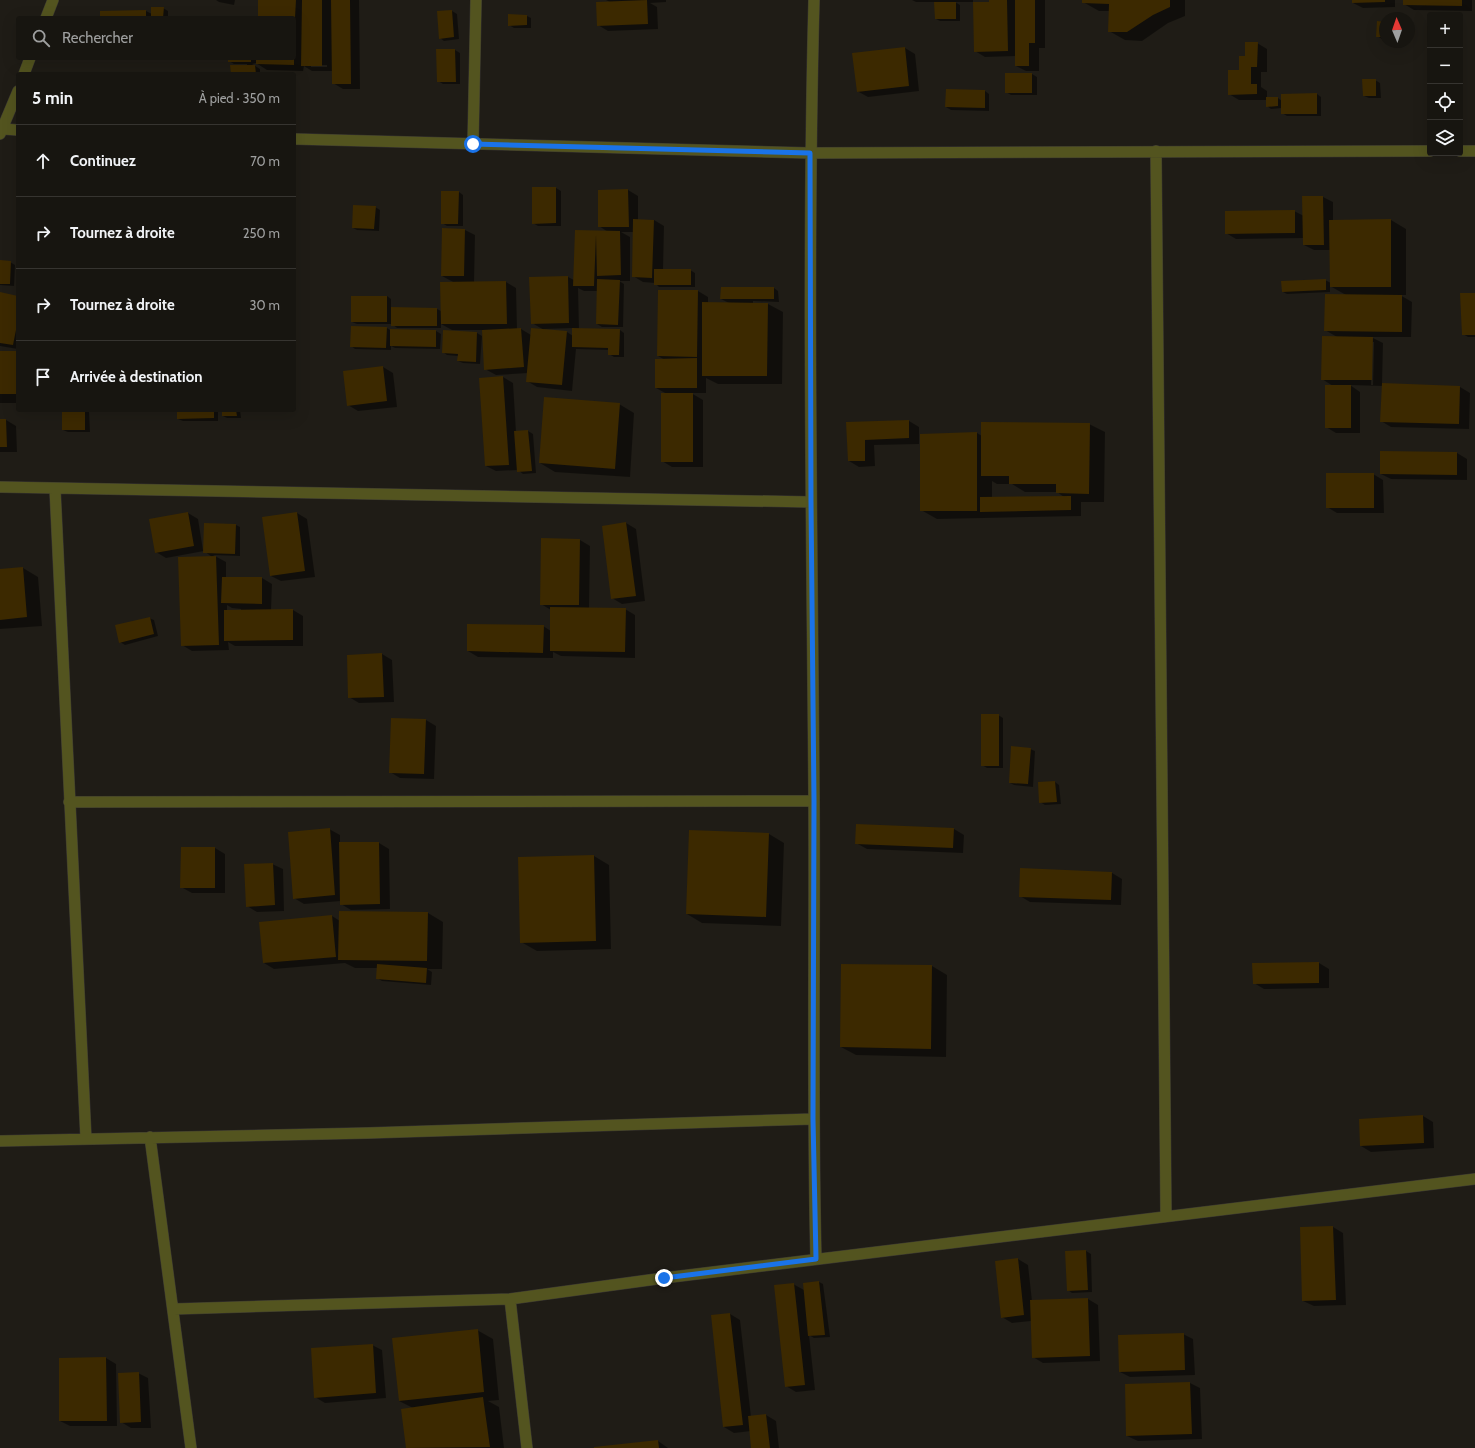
<!DOCTYPE html>
<html lang="fr">
<head>
<meta charset="utf-8">
<style>
  :root { --surface:#171510; --page:#201e19; --text:#f1f3f6; --muted:#9e9f9f; --line:#363430 }
  body { margin:0; font-family:Cabin,sans-serif; background:var(--page); color:var(--text) }
  .controls { position:absolute; right:12px; top:12px; display:grid; overflow:hidden; border-radius:4px; box-shadow:0 4px 16px #0002 }
  .controls button { width:36px; height:36px; display:grid; place-items:center; padding:0; border:0; border-bottom:1px solid var(--line); background:var(--surface); color:var(--text); font:20px sans-serif }
  .compass { position:absolute; left:1379px; top:12px; width:36px; height:36px; border-radius:50%; background:var(--surface); box-shadow:0 4px 16px #0002; rotate:358deg }
  .stop { position:absolute; width:12px; height:12px; margin:-9px; border:3px solid #1a73e8; border-radius:50%; background:#fff }
  .stop.end { background:#1a73e8; border-color:#fff; box-shadow:0 1px 4px #0008 }
  .list { margin:0; padding:0; list-style:none }
  h2 { display:flex; justify-content:space-between; align-items:center; height:52px; margin:0; padding:0 16px; font-size:17px }
  h2 small { font-size:13px; font-weight:400; color:var(--muted) }
  .list li { display:grid; grid-template-columns:26px 1fr auto; gap:12px; align-items:center; box-sizing:border-box; height:72px; padding:0 16px; border-top:1px solid var(--line) }
  .list b { display:block; font-size:15px; white-space:nowrap }
  .list em { font-size:13px; font-style:normal; color:var(--muted) }
  .icon { flex:none; width:22px; height:22px; fill:none; stroke:currentColor; stroke-width:2; stroke-linecap:round; stroke-linejoin:round }
  .map { position:relative; flex:none; width:1475px; height:1448px; overflow:hidden }
  .search { position:absolute; background:var(--surface); box-shadow:0 4px 16px #0002; left:16px; top:16px; width:280px; height:44px; display:flex; align-items:center; gap:10px; box-sizing:border-box; padding:0 14px; border-radius:4px; color:var(--muted); font-size:15px }
  .panel { position:absolute; background:var(--surface); box-shadow:0 4px 16px #0002; left:16px; top:72px; width:280px; height:340px; border-radius:4px }
  .map>svg:first-child { display:block }
  .shadow { fill:#0007; fill-rule:evenodd }
  .building { fill:#3c2900 }
  .lines { fill:none; stroke-linecap:round; stroke-linejoin:round }
  .minor-casing { stroke:#3a3732; stroke-width:12 }
  .minor { stroke:#53541f; stroke-width:11 }
  .route { stroke:#1a73e8; stroke-width:5 }
</style>
</head>
<body>
<div class="map">
<svg width="1475" height="1448" viewBox="0 0 1475 1448">
  <rect width="100%" height="100%" fill="#1f1c16"/>
  <path class="shadow" d="M216,0H235L234,5L219,2Z
    M259,0H359L360,89H343L333,83V71H312L304,66L303,71L267,70L256,63L252,64L260,69V74H232L247,66V64H234L229,61V58H294V18H259ZM311,65H327V67H311Z
    M606,0H666V2L650,3L657,7L658,29L608,31L598,25L610,2Z
    M912,0H973V2H955L960,5V21H940L936,19L935,2H916Z
    M990,0H1045V48H1039V71H1026L1016,66V56L985,57L975,51Z
    M1083,0H1185V16L1168,23L1142,41L1125,40L1109,31L1110,11H1099L1083,2Z
    M1353,0H1395V7L1363,8L1353,3Z
    M1404,0H1472V11L1414,10L1404,4Z
    M163,8L168,11V18H101V12L146,11L152,14Z
    M452,11L457,14L459,39L444,41L440,38L438,12Z
    M527,16L531,18V28H514L509,25Z
    M1385,23V39H1382L1377,36Z
    M1257,43L1267,49V72H1261V87L1267,91V98H1278L1282,101L1317,94L1321,97V116H1287L1282,113V108L1271,109L1267,106V100H1239L1229,94L1246,57Z
    M905,48L915,54L919,91L868,97L857,91Z
    M437,50H455L460,53V84H443L438,81Z
    M1032,74L1037,77V95H1011L1006,92Z
    M1375,80L1380,83L1381,98H1369L1364,96Z
    M985,91L989,94V111L951,110L946,107Z
    M556,188L561,191V226H538L533,223Z
    M628,190L638,196V220H654L664,226L663,270H690L695,273V287H659L655,283L643,282L633,276L634,232H621L630,237V281H619L624,284L623,327H602L597,324L598,291H584L578,288L579,329L620,330L624,333V357H614L609,354V350L576,349L572,391L537,387L527,381L528,373L496,375L485,369L483,330H452L441,324V328H397L392,324H357L352,322L387,296L391,299V308L437,309L441,311L455,283L442,276L465,230L475,235L474,283L506,282L516,288L517,329H521L531,335L532,329L567,332L573,336V328L544,329V330L532,323L530,278L568,277L574,280L576,231L608,232L599,226V191Z
    M459,192L463,195V226H447L442,223Z
    M1323,197L1333,202V221L1391,220L1406,229V295H1400L1412,302L1411,337H1371L1383,343L1382,384L1460,387L1470,393L1469,429L1391,427L1381,421L1383,386L1350,385L1360,392V433H1336L1326,427L1333,386L1322,379L1337,337L1325,330L1346,295L1330,286V292L1287,294L1283,292L1325,280L1331,283L1330,250H1314L1304,245V238L1236,239L1226,233L1294,211L1304,216ZM1372,342H1374L1373,385H1371Z
    M375,207L380,210L379,231L357,230L353,228Z
    M0,261L10,262L15,265L14,286L0,285Z
    M774,288L778,291L779,302L753,301V303L768,304L783,312L782,384H718L706,378V393H691L703,400V467H672L662,461L667,394L656,388L665,360L658,356L698,291L708,297V303H729L721,299Z
    M0,293L18,297V349L0,346Z
    M1475,294V337H1468L1463,334Z
    M352,327L387,328L390,330L436,331L441,334L440,349L395,348L391,346V350L355,349L351,346Z
    M477,333L482,336L480,364L463,363L458,361V356L447,355L443,352Z
    M0,352L18,353V403H0Z
    M383,367L393,373L397,407L358,411L348,405Z
    M503,377L513,383L516,432L528,431L533,434L536,473L523,474L518,470L496,471L486,466Z
    M619,404L634,413L630,477L555,472L540,463Z
    M63,410L89,411L90,432H68L63,430Z
    M178,410H218V421H183L178,419Z
    M223,410H240L241,418H227L223,416Z
    M0,420H6L16,426L17,452H0Z
    M909,421L919,427V444L874,445L875,466L859,467L849,461L847,423Z
    M1089,424L1105,432L1104,502H1081V516L937,519L921,510L977,433L982,436ZM992,481L997,484H1012L1025,492H1057L1064,497L992,498Z
    M1381,452L1457,453L1467,459V480L1391,479L1381,474Z
    M1373,474L1383,480L1384,513H1337L1327,507Z
    M188,513L198,519L203,550L236,525L240,527V556L213,555L226,562V578H262L272,584L271,610H293L303,616V646H235L228,642L229,650L192,651L182,645L212,557L204,551L166,558L156,552ZM227,605L232,608L241,609V610L227,611Z
    M297,513L307,519L315,577L281,581L271,576Z
    M626,523L636,529L645,601L622,604L612,598Z
    M542,539L580,540L590,546L589,608L625,609L635,615V658L561,656L553,652V658L478,657L468,651L543,626L551,631V610L541,604Z
    M23,568L38,577L42,626L0,629V570Z
    M149,618L154,620L158,636L125,645L120,642Z
    M382,654L392,660L394,702L359,703L349,697L348,656Z
    M998,715L1003,718V768H987L982,765Z
    M426,720L436,726L434,779L400,778L390,772Z
    M1030,749L1035,751L1033,787L1014,785L1010,783Z
    M1055,782L1059,785L1061,804L1045,805L1040,802Z
    M329,829L340,835V843H379L389,849L390,909L351,910L341,904V901L304,904L294,898Z
    M954,829L964,835L963,853L867,849L856,843Z
    M769,834L784,843L781,926L702,923L687,914Z
    M215,848L225,854V893H192L181,887Z
    M594,856L609,865L611,949L537,951L521,942L519,858Z
    M272,864L283,869L284,911L257,912L247,906Z
    M1021,869L1112,873L1122,879L1121,905L1030,902L1020,896Z
    M428,913L443,922L442,969H427L432,972L431,985L382,981L377,978L378,968H355L345,963L274,969L264,963L332,916L340,921Z
    M1319,963L1329,969V988L1264,989L1254,983Z
    M842,965L932,966L947,975L946,1057L856,1055L841,1047Z
    M1423,1116L1433,1122L1434,1148L1371,1152L1361,1146Z
    M1333,1227L1343,1233L1346,1305L1314,1306L1303,1301Z
    M1086,1251L1091,1254L1092,1292L1072,1293L1068,1290Z
    M1018,1259L1028,1265L1032,1301L1088,1299L1098,1305L1100,1361L1043,1363L1033,1357L1031,1321L1012,1323L1002,1317Z
    M819,1282L823,1284L830,1337L814,1338L809,1335L815,1390L796,1392L786,1386L793,1284L804,1290Z
    M730,1314L740,1320L751,1417L766,1415L776,1421L779,1448H752L751,1431L734,1433L724,1427L712,1316Z
    M477,1330L493,1339L499,1400L488,1401L499,1407L504,1448H407L402,1410L413,1408L399,1401Z
    M1183,1334L1193,1339L1195,1375L1130,1377L1120,1372Z
    M372,1345L382,1350L386,1398L325,1403L315,1397Z
    M106,1358L116,1364L117,1426H70L60,1421Z
    M138,1373L148,1378L151,1428H131L121,1422Z
    M1190,1383L1200,1388L1202,1439L1138,1441L1127,1436L1126,1385Z
    M658,1441L668,1448H594Z"/>
  <path class="building" d="M258,0H296L295,18H258Z
    M302,0H322V66H301Z
    M331,0H350L351,84H332Z
    M647,0L648,24L597,26L596,2Z
    M989,0H1007L1008,51L974,52L973,2H989Z
    M1015,0H1035V43H1029V66H1015Z
    M1082,0H1170V7L1153,15L1127,32H1108L1109,4L1082,3Z
    M1352,0H1385V2L1352,3Z
    M1403,0H1462V6L1403,5Z
    M934,2H956V19H935Z
    M151,7H164L163,18H151Z
    M146,10V18H100V11Z
    M452,10L454,37L439,39L437,11Z
    M508,14L527,15V25L508,26Z
    M1377,21L1385,22V37H1376Z
    M1245,42H1258L1257,67H1251V84H1257V94L1228,95V70H1239V56H1245Z
    M905,47L909,86L857,92L852,53Z
    M436,49H455L456,82H437Z
    M228,58H251V62H228Z
    M256,58H294V65L256,64Z
    M230,65H255L256,74H231Z
    M1005,73H1032V93H1005Z
    M1362,79H1376V96H1363Z
    M946,89L985,90V108L945,107Z
    M1317,93V114H1281V94Z
    M1266,97H1278V106L1266,107Z
    M532,187H556V223L532,224Z
    M628,189L629,227H598V190Z
    M441,191H459L458,224H441Z
    M1302,196H1323L1324,245H1303Z
    M353,205L376,206L374,229L352,228Z
    M1295,210V233L1225,234V211Z
    M633,219L654,220L652,278L632,277Z
    M1391,219V287H1330L1329,220Z
    M442,228L465,229L464,276H441Z
    M575,230L620,231L621,275L597,276L596,235L594,286H573Z
    M0,260L11,261L10,284H0Z
    M654,269H691V285H654Z
    M568,276L569,323L531,324L529,277Z
    M597,279L620,280L618,325L596,324Z
    M1326,279V290L1282,292L1281,281Z
    M506,281L507,324H441L440,282Z
    M721,287H774V299H720Z
    M658,290H698L697,357L657,356Z
    M0,292L18,296V320L13,345L0,343Z
    M1460,293H1475V335H1462Z
    M1325,294L1402,295V332L1324,331Z
    M351,296H387V322H351Z
    M702,302L768,303L767,376H702Z
    M391,307L437,308V326H391Z
    M351,326L387,327L386,348L350,347Z
    M521,328L524,367L484,370L482,330Z
    M531,328L567,331L562,385L526,382Z
    M572,328L620,329L619,355H608V348L572,347Z
    M390,329L436,330V347L390,346Z
    M443,330L477,332L476,362L457,361L458,354L442,353Z
    M1322,336L1373,337L1372,380H1321Z
    M0,351H16V394H0Z
    M697,358V388H655V359Z
    M383,366L387,401L347,406L343,371Z
    M503,376L509,465L485,466L479,378Z
    M1382,383L1460,386L1459,424L1380,422Z
    M1325,385H1351V428H1325Z
    M661,393H693V462H661Z
    M544,397L620,403L615,469L539,463Z
    M62,410H85V430H62Z
    M177,410H214V418L177,419Z
    M222,410H236L237,416H222Z
    M0,419H6L7,447H0Z
    M909,420V438L865,440V461H848L846,422Z
    M981,422L1090,423L1089,494L1056,493V484H1009V476H981Z
    M528,430L532,471L517,472L514,431Z
    M977,432V511H920V434Z
    M1380,451L1457,452V475L1380,474Z
    M1326,473H1374V508H1326Z
    M1071,496V510L980,512V497Z
    M188,512L194,546L155,553L149,519Z
    M297,512L305,571L270,576L262,517Z
    M626,522L636,596L611,599L602,526Z
    M204,523L236,524L235,554L203,553Z
    M541,538L580,539L579,605H540Z
    M216,556L219,645L181,646L178,557Z
    M23,567L27,617L0,620V569Z
    M222,577H262V604L221,603Z
    M550,607L626,608L625,652L550,651Z
    M293,609V640L224,641V610Z
    M150,617L154,634L119,643L115,625Z
    M467,624L544,625L543,653L467,651Z
    M382,653L384,697L348,698L347,655Z
    M981,714H999V766H981Z
    M391,718L426,719L424,774L389,773Z
    M1011,746L1031,748L1028,784L1009,783Z
    M1055,781L1057,802L1039,803L1038,782Z
    M856,824L954,828L953,848L855,844Z
    M330,828L335,895L293,899L288,832Z
    M689,830L769,833L766,917L686,914Z
    M339,842H379L380,904L340,905Z
    M181,847H215V888H180Z
    M594,855L596,941L520,943L518,857Z
    M273,863L275,905L246,907L244,864Z
    M1020,868L1112,872L1111,900L1019,897Z
    M339,911L428,912L427,961L338,960Z
    M332,915L336,957L263,963L259,922Z
    M1319,962V983L1253,984L1252,963Z
    M377,964L427,968L426,983L376,979Z
    M841,964L932,965L931,1049L840,1047Z
    M1423,1115L1424,1143L1360,1146L1359,1119Z
    M1333,1226L1336,1300L1302,1301L1300,1227Z
    M1086,1250L1088,1290L1067,1291L1065,1251Z
    M1018,1258L1024,1315L1001,1318L995,1261Z
    M819,1281L825,1335L808,1336L803,1283Z
    M794,1283L805,1385L785,1387L774,1285Z
    M1088,1298L1090,1356L1032,1358L1030,1300Z
    M730,1313L743,1425L723,1427L711,1315Z
    M478,1329L484,1392L399,1401L392,1338Z
    M1184,1333L1185,1370L1119,1372L1118,1335Z
    M373,1344L376,1393L314,1398L311,1348Z
    M106,1357L107,1421H59V1358Z
    M139,1372L141,1422L120,1423L118,1373Z
    M1190,1382L1192,1434L1126,1436L1125,1384Z
    M483,1397L490,1447L406,1448L401,1409Z
    M766,1414L770,1448H751L748,1416Z
    M658,1440L659,1448H594V1447Z"/>
  <g class="lines">
    <g class="minor-casing">
      <path id="minor" d="M814,0C807,266 812,532 814,797C815,951 812,1105 816,1259
        M46,18L53,0
        M24,74L30,58
        M3,129L18,130
        M0,134L18,91
        M294,139L810,153L1430,151
        M473,144L476,0
        M1156,151L1166,1216
        M1460,151H1475
        M0,487L811,502
        M55,489L86,1139
        M69,802L814,801
        M150,1137L191,1448
        M0,1141L368,1133L813,1119
        M510,1299L527,1448
        M174,1309L510,1299L664,1278L1475,1179"/>
    </g>
    <use href="#minor" class="minor"/>
  </g>
  <g class="lines">
    <path class="route" d="M473,144L810,153L811,502L814,801L813,1119L816,1259L664,1278"/>
  </g>
</svg>
<div class="controls">
<button>+</button>
<button>−</button>
<button><svg class="icon" aria-label="locate" viewBox="0 0 24 24"><circle cx="12" cy="12" r="6"/><path d="M12 2v4M12 18v4M2 12h4M18 12h4"/></svg></button>
<button><svg class="icon" aria-label="layers" viewBox="0 0 24 24"><path d="M12 4l9 5-9 5-9-5zM3 14l9 5 9-5"/></svg></button>
</div>
<svg class="compass" viewBox="-18 -18 36 36"><path d="M0-13l5 13h-10z" fill="#e53935"/><path d="M0 13l5-13h-10z" fill="#9e9f9f"/></svg>
<div class="stop" style="left:473px;top:144px"></div>
<div class="stop end" style="left:664px;top:1278px"></div>
<div class="search"><svg class="icon" aria-label="search" viewBox="0 0 24 24"><circle cx="10" cy="10" r="6"/><path d="M15 15l6 6"/></svg>Rechercher</div>
<section class="panel">
<h2>5 min<small>À pied · 350 m</small></h2>
<ul class="list">
<li><svg class="icon" aria-label="ahead" viewBox="0 0 24 24"><path d="M12 20V5M6 11l6-6 6 6"/></svg><div><b>Continuez</b></div><em>70 m</em></li>
<li><svg class="icon" aria-label="right" viewBox="0 0 24 24"><path d="M7 20v-9h11M14 6l5 5-5 5"/></svg><div><b>Tournez à droite</b></div><em>250 m</em></li>
<li><svg class="icon" aria-label="right" viewBox="0 0 24 24"><path d="M7 20v-9h11M14 6l5 5-5 5"/></svg><div><b>Tournez à droite</b></div><em>30 m</em></li>
<li><svg class="icon" aria-label="arrive" viewBox="0 0 24 24"><path d="M6 21V4h12l-3 4 3 4H6"/></svg><div><b>Arrivée à destination</b></div></li>
</ul>
</section>
</div>
</body>
</html>
